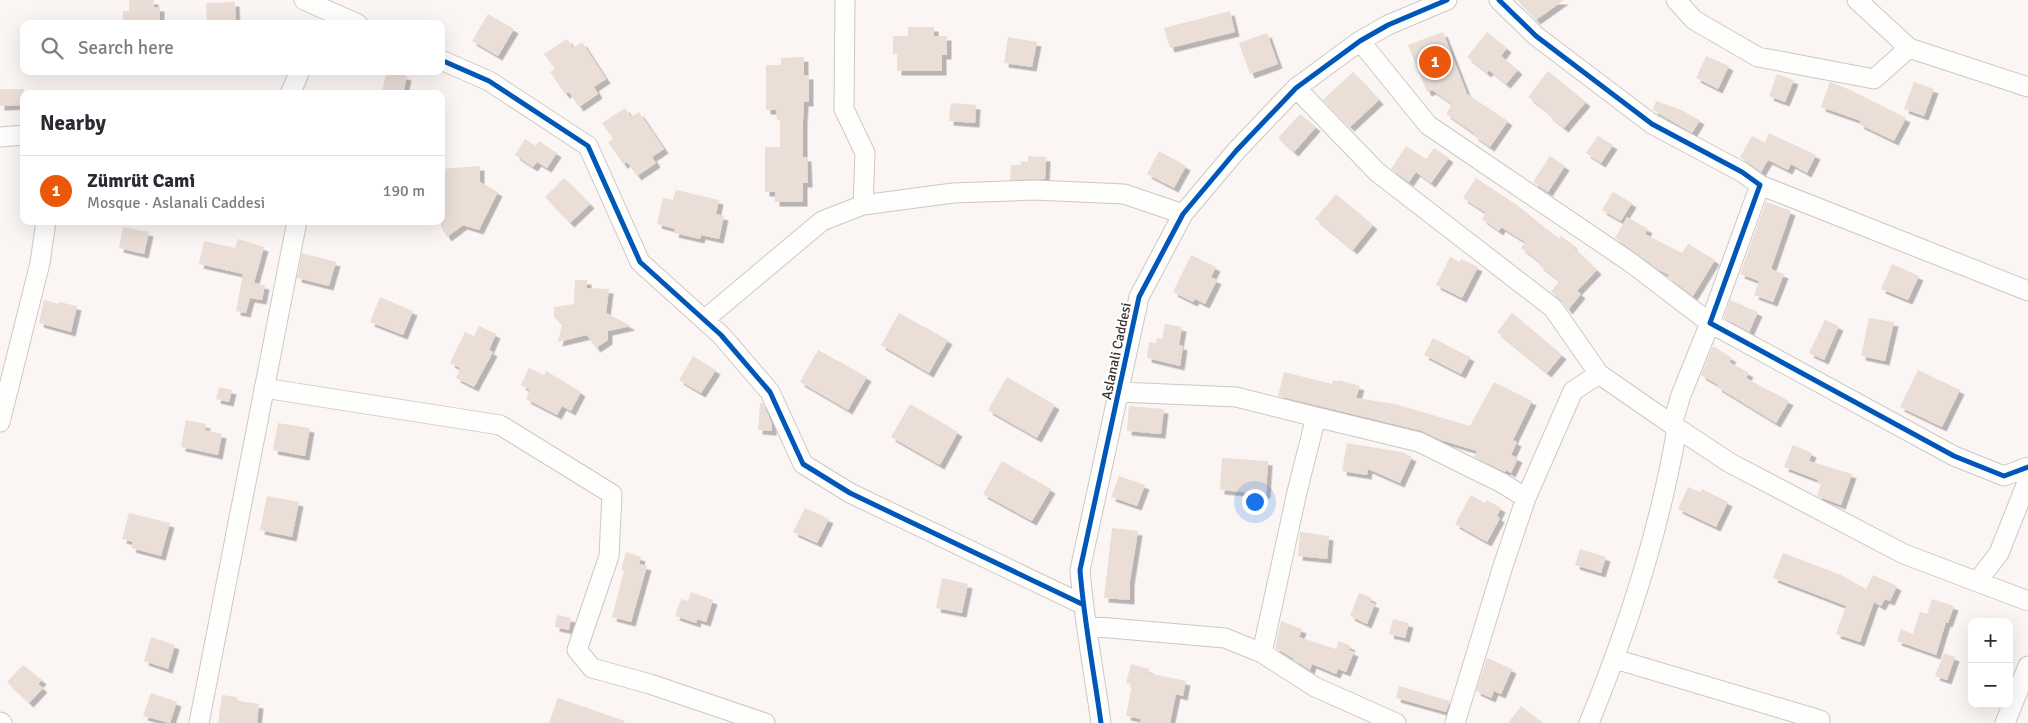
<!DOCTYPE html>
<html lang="en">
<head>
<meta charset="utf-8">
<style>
  :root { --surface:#fff; --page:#f2f2f3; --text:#2b2b33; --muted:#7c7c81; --line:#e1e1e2; --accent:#ea580c }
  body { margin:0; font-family:Signika,sans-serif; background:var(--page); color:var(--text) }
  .controls { position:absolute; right:15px; bottom:15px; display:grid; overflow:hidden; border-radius:10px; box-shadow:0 5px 20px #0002 }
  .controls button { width:45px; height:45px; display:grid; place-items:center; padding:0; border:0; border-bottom:1px solid var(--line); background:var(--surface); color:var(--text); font:25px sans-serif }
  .you { position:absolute; left:1254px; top:501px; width:18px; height:18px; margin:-12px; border:4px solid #fff; border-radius:50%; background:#1a73e8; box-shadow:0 0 0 8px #1a73e833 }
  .badge { display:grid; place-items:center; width:32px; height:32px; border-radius:50%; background:var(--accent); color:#fff; font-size:16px; font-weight:700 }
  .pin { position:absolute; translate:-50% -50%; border:2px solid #fff; box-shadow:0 1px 5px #0006 }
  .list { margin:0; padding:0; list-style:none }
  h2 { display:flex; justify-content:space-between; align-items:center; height:65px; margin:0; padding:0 20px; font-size:21px }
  h2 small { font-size:16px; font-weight:400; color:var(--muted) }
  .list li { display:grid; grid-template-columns:32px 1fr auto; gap:15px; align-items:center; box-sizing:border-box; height:70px; padding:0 20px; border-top:1px solid var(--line) }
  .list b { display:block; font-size:19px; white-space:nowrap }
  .list p { margin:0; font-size:16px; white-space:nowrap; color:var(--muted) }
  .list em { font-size:16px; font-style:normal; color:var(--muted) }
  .icon { flex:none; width:28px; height:28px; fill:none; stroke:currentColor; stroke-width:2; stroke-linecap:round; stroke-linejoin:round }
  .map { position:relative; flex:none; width:2028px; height:723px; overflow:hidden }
  .search { position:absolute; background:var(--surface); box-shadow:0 5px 20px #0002; left:20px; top:20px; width:425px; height:55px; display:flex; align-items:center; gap:12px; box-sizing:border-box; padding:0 18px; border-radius:10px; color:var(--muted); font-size:19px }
  .panel { position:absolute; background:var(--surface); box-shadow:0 5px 20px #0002; left:20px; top:90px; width:425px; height:135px; border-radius:10px }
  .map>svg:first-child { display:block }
  .building { fill:#eaded7; filter:url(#shadow) }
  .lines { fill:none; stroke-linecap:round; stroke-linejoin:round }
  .minor-casing { stroke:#cdc8c7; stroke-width:21 }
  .minor { stroke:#fefefd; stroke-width:19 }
  .cycleway-casing { stroke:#fff; stroke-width:8 }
  .cycleway { stroke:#0057b8; stroke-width:5 }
  .labels { text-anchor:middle; stroke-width:4; stroke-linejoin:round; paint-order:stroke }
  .street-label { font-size:14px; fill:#38312f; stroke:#fff }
</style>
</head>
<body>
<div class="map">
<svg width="2028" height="723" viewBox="0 0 2028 723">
  <defs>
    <filter id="shadow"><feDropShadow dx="4.5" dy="4.5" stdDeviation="0" flood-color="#0004"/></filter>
  </defs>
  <rect width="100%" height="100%" fill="#fbf5f4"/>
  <path class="building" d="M129,0H154V7H160V24H123V11H129Z
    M1517,0H1564L1536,20Z
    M235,2L236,24H207L206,3Z
    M1230,11L1235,32L1170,48L1164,28Z
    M488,14L514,29L498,56L472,41Z
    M908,27H934V36H947V55H942V71H897V54H893V36H908Z
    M1443,32L1467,94L1508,121L1490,147L1474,136L1475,134L1446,114L1452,104L1432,90L1427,92L1408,45Z
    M1487,32L1507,48L1501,56L1518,70L1506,84L1489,70L1487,73L1467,57Z
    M1267,33L1278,64L1250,74L1239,43Z
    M1008,37L1037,42L1032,67L1004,63Z
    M567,39L573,48L582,42L606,79L594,87L598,94L579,107L569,92L565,94L550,72L555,69L544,54Z
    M1706,56L1729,66L1718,89L1696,78Z
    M804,57V75H809V102H804L803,120V157H807L808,183H803V202H775V192H765V147H780V120H777L776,110H766V65H781V58Z
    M387,71L407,76L403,94L382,91Z
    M1548,71L1586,102L1564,128L1548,115L1549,113L1528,97Z
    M1353,72L1379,100L1350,127L1323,100Z
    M1777,74L1794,80L1785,102L1769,96Z
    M1830,82L1848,89L1906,118L1894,141L1859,124L1861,121L1821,107Z
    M1914,82L1934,89L1924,116L1904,109Z
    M0,89H24V105L0,106Z
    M1656,101L1681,110L1700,120L1692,133L1653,110Z
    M951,103L976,105L975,123L949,121Z
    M625,108L631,117L639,112L664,149L652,157L656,163L637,176L627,162L623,164L608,142L613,139L602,123Z
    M1300,114L1316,127L1294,152L1278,138Z
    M1769,133L1816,155L1807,173L1791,164L1788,170L1768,160L1761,172L1740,157L1752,136L1765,143Z
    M1598,136L1613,145L1601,163L1586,153Z
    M525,139L536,146L539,141L557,153L547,168L537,162L533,167L515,155Z
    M1406,146L1426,159L1434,148L1449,158L1431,183L1416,172L1409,182L1391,169Z
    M1159,151L1186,166L1174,188L1147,174Z
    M1028,156L1046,157L1045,179L1010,180L1011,165H1021V161L1028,162Z
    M1550,156L1565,166L1548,192L1533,182Z
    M480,166V182L498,192L479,230L463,225L447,237L441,227V169Z
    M564,178L590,204L570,223L545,197Z
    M1476,178L1517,205L1559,239L1561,236L1573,245L1572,246L1597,270L1577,291L1581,294L1568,310L1560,299L1551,292L1559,281L1539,265L1541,263L1521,248L1525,242L1501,227L1499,231L1482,219L1486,213L1463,198Z
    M676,190L719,200L716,214L724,216L719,239L701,235L700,239L674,233L675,229L657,224L663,198L673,200Z
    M1613,192L1632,203L1621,221L1602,210Z
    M1336,194L1373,225L1353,250L1315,219Z
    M1766,202L1791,211L1771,269L1784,274L1773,302L1754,295L1759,281L1740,274Z
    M1627,217L1648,229L1645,234L1682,253L1688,244L1715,260L1693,296L1668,277L1669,275L1659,270L1615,238Z
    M123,227L149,232L144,254L119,248Z
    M238,239L264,247L254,283L265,285L262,300L250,298L246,313L236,311L243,274L199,264L204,241L235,248Z
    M302,253L336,262L329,286L297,278Z
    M1191,255L1216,267L1211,277L1217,280L1205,304L1195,299L1193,302L1173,292Z
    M1450,257L1460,262L1461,259L1478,267L1462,298L1436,285Z
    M1892,264L1919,276L1908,300L1881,289Z
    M575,280H587V288L609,289L606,313L631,326L608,331V340L596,348L587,335L558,342L562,324L554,317V307L574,304Z
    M380,297L413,311L403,335L370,322Z
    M44,300L59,304V302L77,306L71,332L39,323Z
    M1730,300L1758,312L1749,332L1724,318Z
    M899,313L948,340L929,373L881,345Z
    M1512,313L1562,355L1547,373L1497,332Z
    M1869,318L1894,322L1885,361L1861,356Z
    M1825,320L1839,326L1824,360L1809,353Z
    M1165,324L1182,327L1179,345L1183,346L1180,366L1147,358L1149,342L1156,343L1157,338L1162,339Z
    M479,326L496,334L489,350L493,352L474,387L456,378L460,368L450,363L465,332L474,336Z
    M1433,338L1470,357L1461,374L1424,355Z
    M1713,346L1732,358L1729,362L1749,373L1746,378L1789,401L1776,423L1717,387L1718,385L1701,375Z
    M818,350L867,377L848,410L800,382Z
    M693,356L716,370L701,393L679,380Z
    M529,368L544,375L546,371L581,392L571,411L562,406L557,415L526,399L530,390L521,385Z
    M1918,370L1960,390L1942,427L1900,407Z
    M1284,372L1332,384L1333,380L1339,382V380L1360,386L1356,398L1395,404L1470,426L1494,382L1532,401L1513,440L1517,442L1511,455L1518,458L1511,473L1506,470L1505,472L1474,457L1477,451L1441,440L1422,431L1278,396Z
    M1007,377L1055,405L1037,438L988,410Z
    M219,387L232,390L229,402L216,399Z
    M760,403H763L772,424V431L758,430Z
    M910,404L958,432L940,465L891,437Z
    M1129,406L1164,409L1161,434L1127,431Z
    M186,420L206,424L205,430L222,434L218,455L181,447Z
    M278,423L310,428L305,456L273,450Z
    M1347,443L1401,452L1412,457L1400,483L1368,469L1367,475L1342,471Z
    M1793,445L1812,453L1809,461L1852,474L1841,505L1817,496L1821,484L1817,483L1818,480L1784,467Z
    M1222,458L1268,461L1266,494L1220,490Z
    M1002,461L1051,489L1032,521L983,494Z
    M1119,476L1145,485L1137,506L1111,497Z
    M1688,487L1700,492L1702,489L1728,502L1716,527L1678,509Z
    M1471,495L1485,503L1487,500L1501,508L1497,516L1500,518L1487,542L1455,524Z
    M267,496L299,502L292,537L260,530Z
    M805,508L829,519L817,543L793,532Z
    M129,513L170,523L161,556L131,548L133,542L122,539Z
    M1112,528L1138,531L1130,581V600L1104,598Z
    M1300,532L1329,536L1327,559L1298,556Z
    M1580,549L1606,557L1601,573L1575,565Z
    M626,552L641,557L639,564L647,566L631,622L612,617L624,571L621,570Z
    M1783,553L1841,575L1866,589L1873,575L1897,586L1890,601L1885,599L1881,606L1874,602L1860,642L1836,634L1846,606L1773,578Z
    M942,578L968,584L962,613L936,608Z
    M691,592L713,600L706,622L697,619L696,623L675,616L681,599L688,601Z
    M1359,593L1372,598L1370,602L1375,604L1367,624L1350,616Z
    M1932,599L1954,606L1948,623L1946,622L1936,655L1897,641L1901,629L1913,634L1920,612L1927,614Z
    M557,615L571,618L569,630L555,627Z
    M1393,619L1409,623L1405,638L1389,634Z
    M1281,621L1302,629L1299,637L1336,649L1339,641L1351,646L1349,650L1354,652L1346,672L1338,669L1336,674L1312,664L1310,670L1293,659V658L1275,648Z
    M151,637L175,645L168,669L144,661Z
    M1944,653L1955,657L1947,680L1935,676Z
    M1487,658L1512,669L1501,694L1494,691L1491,698L1476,691Z
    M1131,664L1149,669L1148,673L1186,681L1183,696L1176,694L1170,723H1140L1141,719L1126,716L1132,684L1126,683Z
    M23,665L42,680L38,684L43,688L29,703L7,682Z
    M1399,686L1450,701L1446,712L1396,698Z
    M151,693L177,702L170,723L143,716Z
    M222,695L237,697V701L259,704L257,723H218Z
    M558,698L625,721L624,723H549Z
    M1521,706L1543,723H1508Z"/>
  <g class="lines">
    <g class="minor-casing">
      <path id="minor" d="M304,0L358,24
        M845,0L844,109L865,153L863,205
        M1499,0L1536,36L1652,124L1742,172L1760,185L1710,323L1954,456L2004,476L2028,467
        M1676,0L1694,20L1758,57L1874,79L1909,48
        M1857,0L1909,48L2028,87
        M1360,41L1428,125L1630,262L1710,323L1681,395L1672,425
        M441,60L489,81L588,146L640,262L721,335L770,392L803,464L850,493L1082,604
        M1296,88L1377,172L1553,308L1599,374
        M290,94L300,71
        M0,137L24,135
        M1760,185L2028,291
        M704,320L822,221L863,205L953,193L1035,190L1124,194L1183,214
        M264,388L500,425L612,494L609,556L577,650L592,668L650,684L765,723
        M1119,392L1236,397L1316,417L1297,492L1262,653
        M1316,417L1419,442L1502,483L1526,498L1503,566L1455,723
        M0,422L40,263L46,221
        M1677,428L1730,463L1904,554L2028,601
        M1526,498L1573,391L1599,374L1677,428C1660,530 1628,628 1589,723
        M1977,582L1999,553L2028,480
        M1087,626L1225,638L1262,653L1315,687L1396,723
        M1615,659L1820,720V723
        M0,722L2,723
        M199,723L297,221
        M1101,723C1094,672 1084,621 1080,570L1139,297L1183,214L1236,151L1296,88L1360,41L1388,25L1447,0
        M2005,723L2028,666"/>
    </g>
    <use href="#minor" class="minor"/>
    <g class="cycleway-casing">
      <path id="cycleway" d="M1499,0L1536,36L1652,124L1742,172L1760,185L1710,323L1954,456L2004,476L2028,467
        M441,60L489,81L588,146L640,262L721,335L770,392L803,464L850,493L1082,604
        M1101,723C1094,672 1084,621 1080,570L1139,297L1183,214L1236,151L1296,88L1360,41L1388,25L1447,0"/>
    </g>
    <use href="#cycleway" class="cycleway"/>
  </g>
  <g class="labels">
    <g class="street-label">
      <text transform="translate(1116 351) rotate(-78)" y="5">Aslanali Caddesi</text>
    </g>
  </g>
</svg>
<div class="controls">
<button>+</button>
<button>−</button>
</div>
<div class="you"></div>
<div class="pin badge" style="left:1435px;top:62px">1</div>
<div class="search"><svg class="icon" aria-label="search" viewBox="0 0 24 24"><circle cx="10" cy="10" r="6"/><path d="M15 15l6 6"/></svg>Search here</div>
<section class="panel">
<h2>Nearby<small></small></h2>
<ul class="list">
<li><span class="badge">1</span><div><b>Zümrüt Cami</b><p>Mosque · Aslanali Caddesi</p></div><em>190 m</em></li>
</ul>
</section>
</div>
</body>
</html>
